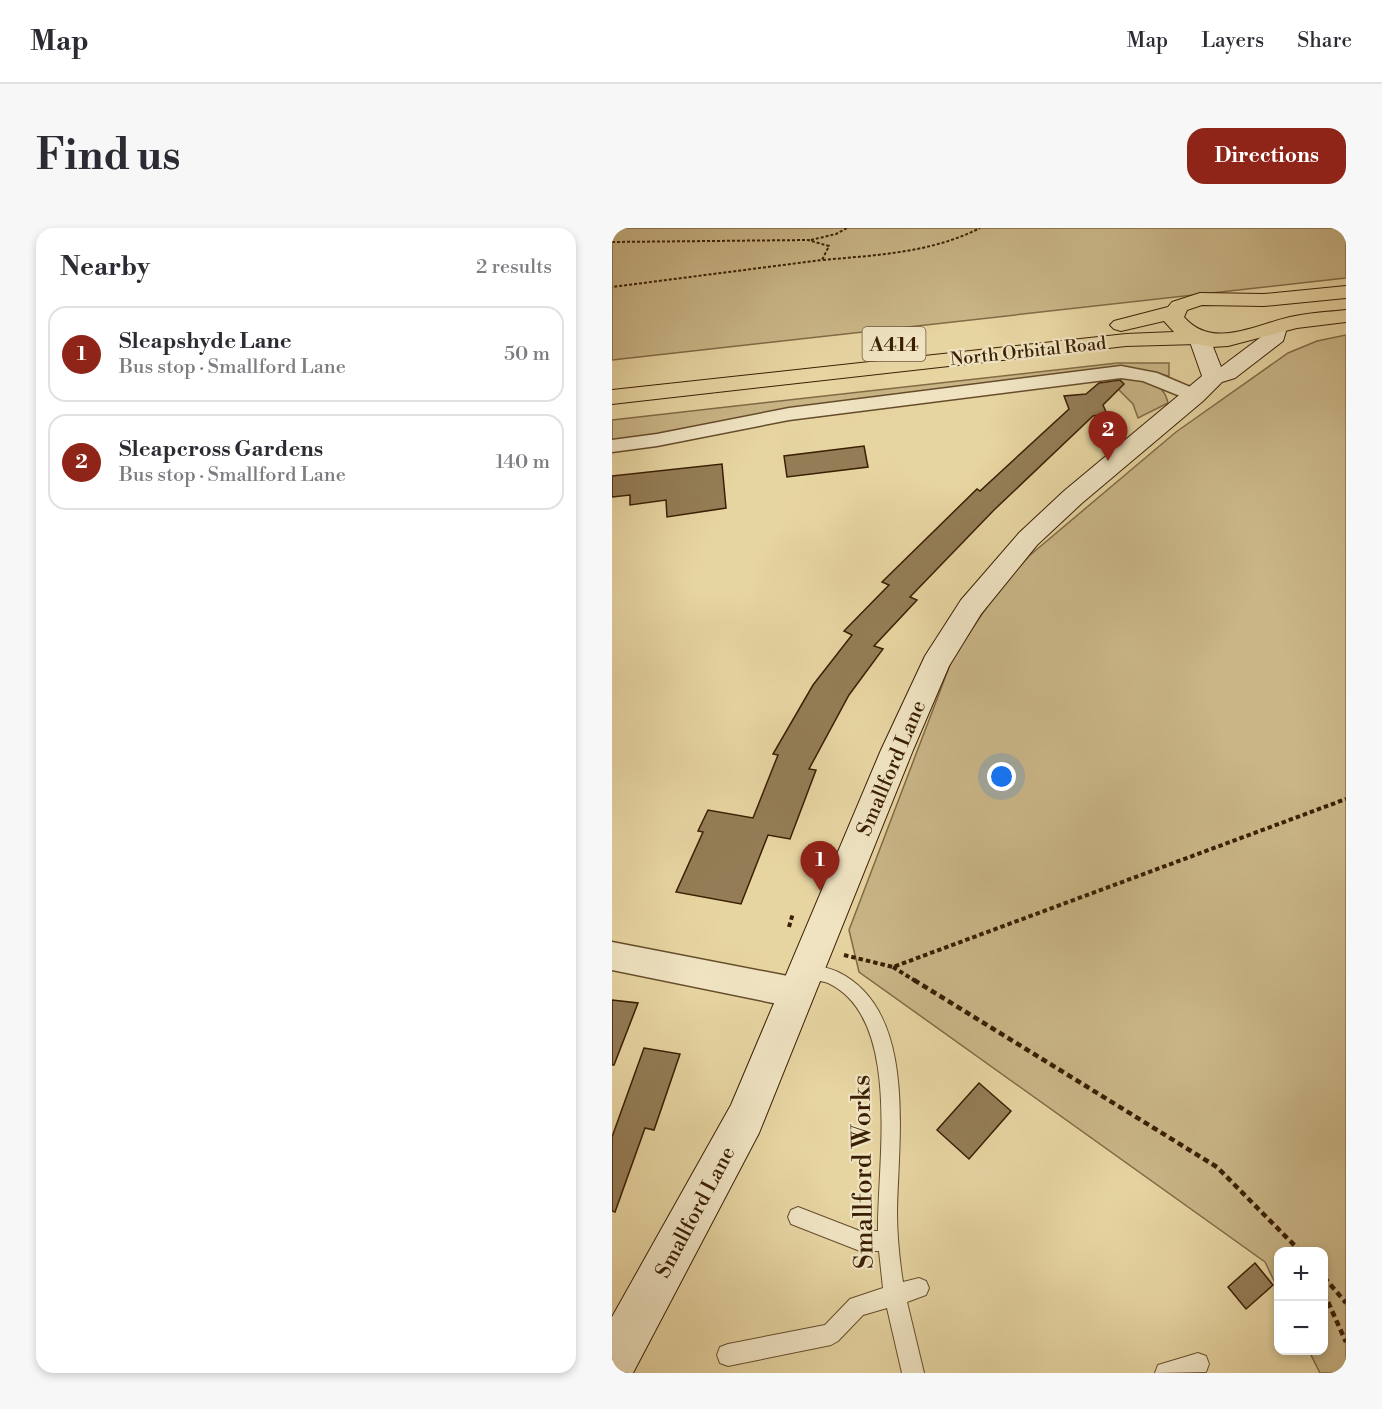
<!DOCTYPE html>
<html lang="en">
<head>
<meta charset="utf-8">
<style>
  :root { --surface:#fff; --page:#f7f7f7; --text:#2b2b33; --muted:#7c7c81; --line:#e1e1e2; --accent:#8f2418 }
  body { margin:0; font-family:"Libre Bodoni",serif; background:var(--page); color:var(--text) }
  .controls { position:absolute; right:18px; bottom:18px; display:grid; overflow:hidden; border-radius:12px; box-shadow:0 3px 9px #0003 }
  .controls button { width:54px; height:54px; display:grid; place-items:center; padding:0; border:0; border-bottom:2px solid var(--line); background:var(--surface); color:var(--text); font:30px sans-serif }
  .you { position:absolute; left:390px; top:549px; width:21px; height:21px; margin:-15px; border:4px solid #fff; border-radius:50%; background:#1a73e8; box-shadow:0 0 0 9px #1a73e833 }
  .badge { display:grid; place-items:center; width:39px; height:39px; border-radius:50%; background:var(--accent); color:#fff; font-size:20px; font-weight:700 }
  .pin { position:absolute; translate:-50% -50px; filter:drop-shadow(0 2px 3px #0008) }
  .pin::after { content:''; position:absolute; top:32px; width:21px; height:18px; background:inherit; clip-path:polygon(0 0,100% 0,50% 100%) }
  .list { margin:0; padding:0; list-style:none }
  h2 { display:flex; justify-content:space-between; align-items:center; height:78px; margin:0; padding:0 24px; font-size:26px }
  h2 small { font-size:20px; font-weight:400; color:var(--muted) }
  .list li { display:grid; grid-template-columns:39px 1fr auto; gap:18px; align-items:center; box-sizing:border-box; height:96px; margin:0 12px 12px; padding:0 12px; border:2px solid var(--line); border-radius:18px }
  .list b { display:block; font-size:22px; white-space:nowrap }
  .list p { margin:0; font-size:20px; white-space:nowrap; color:var(--muted) }
  .list em { font-size:20px; font-style:normal; color:var(--muted) }
  .map { position:relative; flex:none; width:734px; height:1145px; overflow:hidden; border-radius:18px }
  header { display:flex; align-items:center; gap:36px; box-sizing:border-box; height:84px; padding:0 30px; background:var(--surface); border-bottom:2px solid var(--line) }
  header strong { font-size:28px }
  nav { display:flex; gap:33px; margin-inline-start:auto; font-size:21px }
  .intro { display:flex; align-items:center; justify-content:space-between; box-sizing:border-box; height:144px; padding:0 36px }
  h1 { margin:0; font-size:42px }
  .button { padding:15px 27px; border-radius:18px; background:var(--accent); color:#fff; font-size:21px; font-weight:700 }
  main { display:flex; gap:36px; padding:0 36px }
  aside { flex:1; background:var(--surface); border-radius:18px; box-shadow:0 3px 9px #0003 }
  .map>svg:first-child { display:block }
  .green { fill:#c9b586; stroke:#826a45; stroke-width:1.5 }
  .building { fill:#947d56; stroke:#3b1f04; stroke-width:1.5 }
  .lines { fill:none; stroke-linecap:round; stroke-linejoin:round }
  .lane-casing { stroke:#664c2b; stroke-width:2 }
  .street-casing { stroke:#664c2b; stroke-width:3 }
  .secondary-casing { stroke:#3b1f04; stroke-width:2 }
  .highway-casing { stroke:#3b1f04; stroke-width:2 }
  .path-far2 { stroke:#3b1f04; stroke-width:2; stroke-dasharray:3 2; stroke-linecap:butt }
  .path-far1 { stroke:#3b1f04; stroke-width:4; stroke-dasharray:4.5 3; stroke-linecap:butt }
  .path { stroke:#3b1f04; stroke-width:4.5; stroke-dasharray:6 4; stroke-linecap:butt }
  .lane { fill:#efe3c2; fill-rule:evenodd }
  .street { fill:#efe3c2; fill-rule:evenodd }
  .secondary { fill:#efe3c2; fill-rule:evenodd }
  .highway { fill:#e6d4a1; fill-rule:evenodd }
  .labels { text-anchor:middle; stroke-width:4.5; stroke-linejoin:round; paint-order:stroke }
  .far-street-label { font-size:18px; fill:#3b1f04; stroke:#efe3c2 }
  .shield { fill:#efe3c2; stroke:#715a3d; stroke-width:1.5 }
  .shield-label { font-size:20px; font-weight:bold; fill:#3b1f04 }
  .street-label { font-size:21px; fill:#3b1f04; stroke:#efe3c2 }
  .near-street-label { font-size:26px; fill:#3b1f04; stroke:#efe3c2 }
</style>
</head>
<body>
<header>
<strong>Map</strong>
<nav><a>Map</a><a>Layers</a><a>Share</a></nav>
</header>
<div class="intro"><h1>Find us</h1><a class="button">Directions</a></div>
<main>
<aside>
<h2>Nearby<small>2 results</small></h2>
<ul class="list">
<li><span class="badge">1</span><div><b>Sleapshyde Lane</b><p>Bus stop · Smallford Lane</p></div><em>50 m</em></li>
<li><span class="badge">2</span><div><b>Sleapcross Gardens</b><p>Bus stop · Smallford Lane</p></div><em>140 m</em></li>
</ul>
</aside>
<div class="map">
<svg width="734" height="1145" viewBox="0 0 734 1145">
  <rect width="100%" height="100%" fill="#e6d4a1"/>
  <filter id="stains"><feTurbulence type="fractalNoise" baseFrequency=".00333" numOctaves="4"/><feColorMatrix values="0 0 0 0 .2 0 0 0 0 .09 0 0 0 0 .02 0 0 0 .5 -.17"/></filter>
  <radialGradient id="worn" r=".72"><stop offset=".6" stop-color="#630" stop-opacity="0"/><stop offset="1" stop-color="#630" stop-opacity=".3"/></radialGradient>
  <path class="green" d="M0,0H734V50L0,132Z
    M734,107V1145H708L697,1123L712,1122V1024H666V1061L653,1034L247,744L237,702L341,429L385,364L417,328L564,204L676,125L705,113Z
    M505,135H557V148L525,142L0,212V192Z
    M510,150C530,151 552,153 556,175L526,190L521,176L497,152Z"/>
  <path class="building" d="M508,152L512,156L491,177L495,186L481,188L382,282L298,369L305,372L262,418L271,421L237,467L197,541L204,542L178,611L156,607L129,676L64,664L91,604L86,603L96,582L141,590L166,527L161,526L201,457L240,407L232,403L277,357L270,354L365,261L368,263L457,181L452,168L474,166L487,155Z
    M252,218L256,239L175,249L172,228Z
    M110,236L114,280L55,289L54,272L18,277V267L0,269V248Z
    M0,772L26,775L2,837H0Z
    M32,820L68,826L42,902L33,900L3,984L0,983V909Z
    M367,855L399,883L357,931L325,902Z
    M643,1035L661,1057L634,1081L616,1059Z"/>
  <g class="lines">
    <g class="lane-casing">
      <path id="lane" d="M195,736C205,738 216,739 226,744C306,783 286,911 285,984C285,1005 287,1027 290,1048L291,1054L307,1050L314,1053L317,1060L314,1067L295,1074L312,1145H290L275,1080L251,1087L226,1113L219,1117L116,1138L108,1135L105,1127L108,1119L116,1116L213,1097L238,1071L271,1060L267,1023H248L179,996L176,989L179,982L186,979L248,1003H266C265,936 291,790 216,755C208,752 197,753 189,749L187,744L189,739Z
        M586,1125L594,1128L597,1136L594,1144L543,1145L546,1137Z"/>
    </g>
    <g class="street-casing">
      <path id="street" d="M509,138L545,145L590,164L593,168L590,172L583,174L531,153L509,150L177,192L45,218L0,224V212L45,206L177,180Z
        M0,714L186,750L198,754L202,765L198,776L186,780L0,742Z"/>
    </g>
    <g class="secondary-casing">
      <path id="secondary" d="M664,94L671,96L675,100L671,113L623,150L610,154L591,173L470,275L425,317L369,386L337,438L301,522L147,905L21,1145H0V1089L119,877L269,522L313,428L349,372L407,305L452,263L590,148L577,111L580,106L588,105L596,106L609,139L653,106L657,96Z"/>
    </g>
    <g class="highway-casing">
      <path id="highway" d="M734,58V70L652,78L590,77L575,82L572,89C600,122 643,97 678,89C696,85 715,84 734,82V94L685,100L616,118L600,119L585,116L514,118L0,176V162L514,106L562,104L552,93L509,103L502,101L498,97L502,93L556,79L560,74L588,65L652,66Z"/>
    </g>
    <path class="path-far2" d="M199,12L224,6L235,0
      M0,14L196,12L217,18L210,32L0,59
      M211,32C264,27 319,25 368,0"/>
    <path class="path-far1" d="M177,699L181,685
      M232,727L281,739L734,571
      M281,739L305,754"/>
    <path class="path" d="M302,752L605,939L689,1024
      M712,1049L734,1075
      M712,1065L734,1114"/>
    <use href="#lane" class="lane"/>
    <use href="#street" class="street"/>
    <use href="#secondary" class="secondary"/>
    <use href="#highway" class="highway"/>
  </g>
  <g class="labels">
    <g class="far-street-label">
      <text transform="translate(416 123) rotate(-6)" y="6">North Orbital Road</text>
    </g>
    <rect class="shield" x="250.5" y="99" width="63" height="34" rx="4.5"/>
    <g class="shield-label">
      <text x="282" y="123">A414</text>
    </g>
    <g class="street-label">
      <text transform="translate(279 540) rotate(-67)" y="7">Smallford Lane</text>
      <text transform="translate(83 984) rotate(-62)" y="7">Smallford Lane</text>
    </g>
    <g class="near-street-label">
      <text transform="translate(250 944) rotate(-91)" y="9">Smallford Works</text>
    </g>
  </g>
  <rect width="100%" height="100%" filter="url(#stains)"/>
  <rect width="100%" height="100%" fill="url(#worn)"/>
</svg>
<div class="controls">
<button>+</button>
<button>−</button>
</div>
<div class="you"></div>
<div class="pin badge" style="left:208px;top:663px">1</div>
<div class="pin badge" style="left:496px;top:233px">2</div>
</div>
</main>
</body>
</html>
